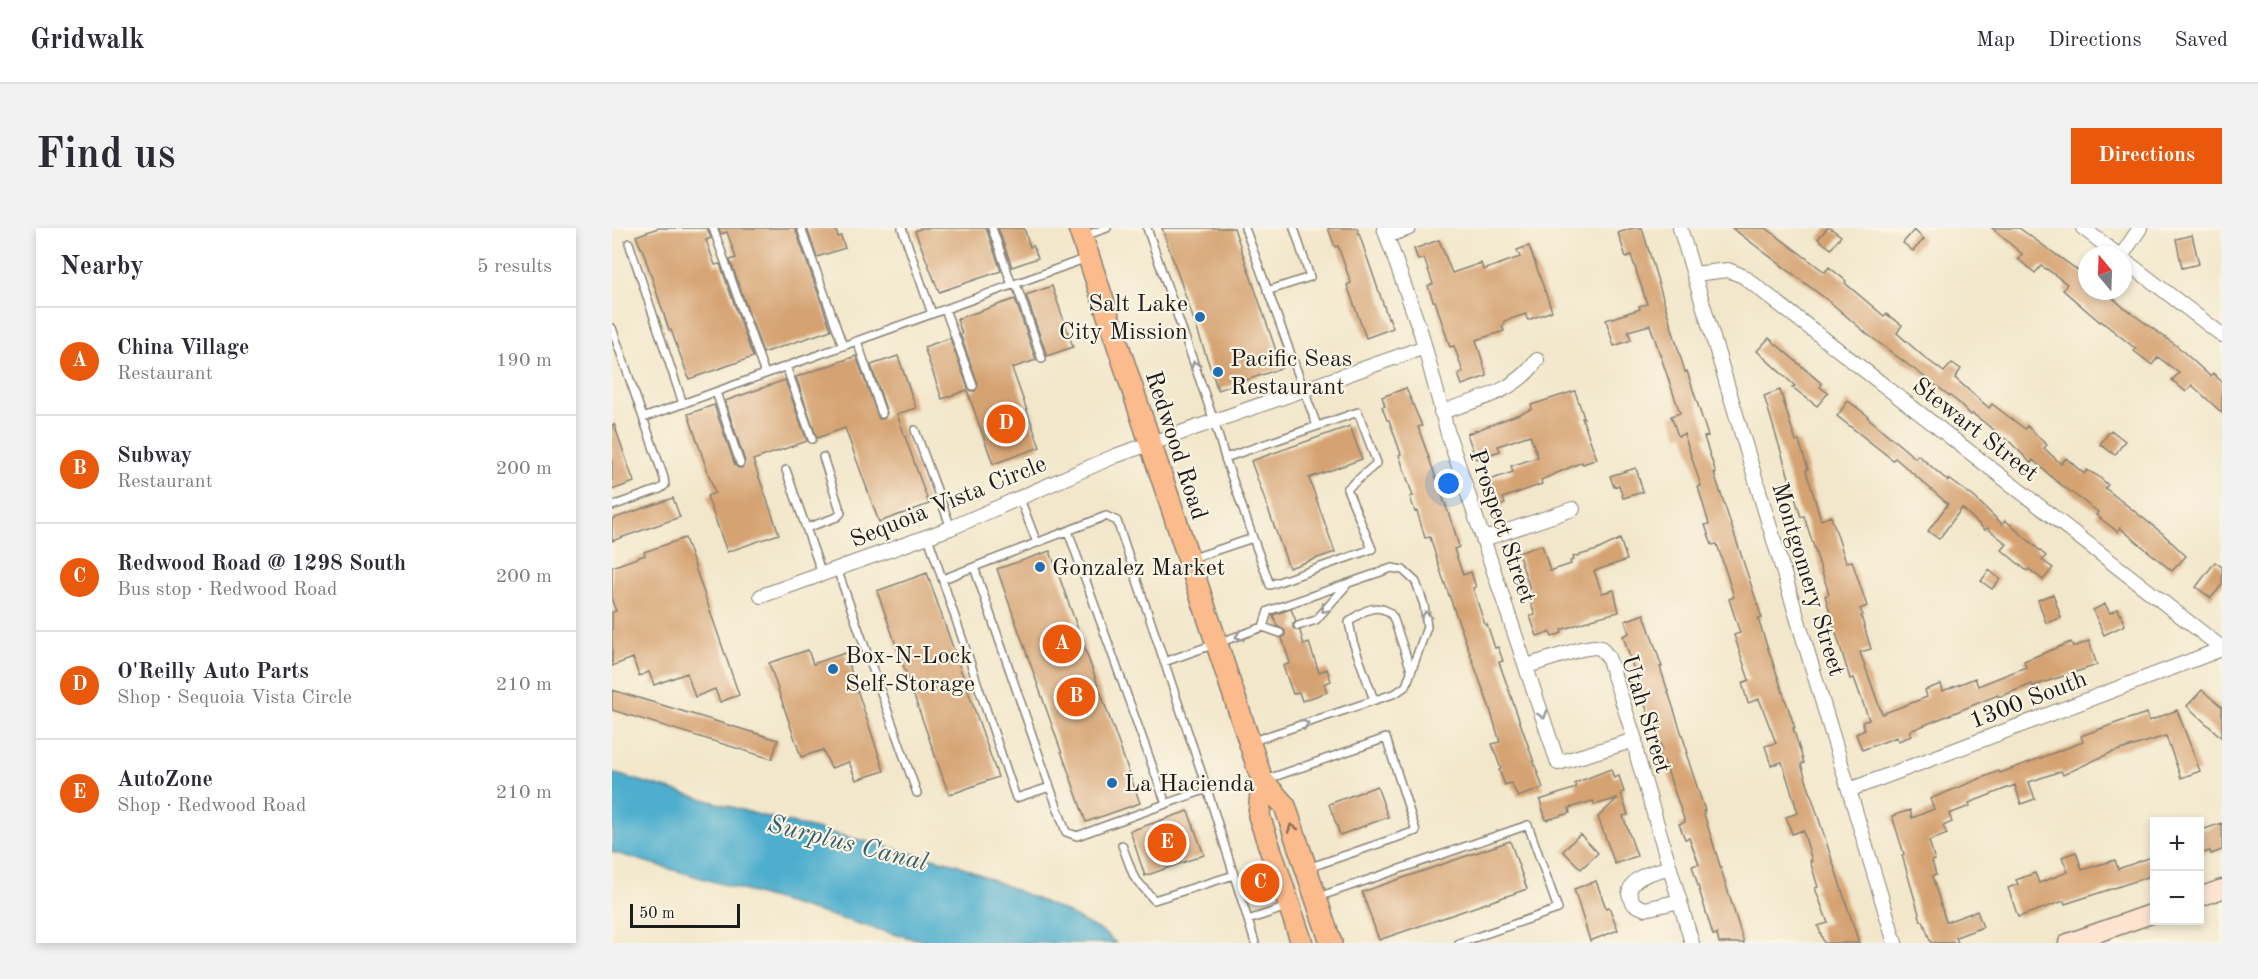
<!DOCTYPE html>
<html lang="en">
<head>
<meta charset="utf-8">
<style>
  :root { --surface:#fff; --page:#f2f2f3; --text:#2b2b33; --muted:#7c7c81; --line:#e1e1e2; --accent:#ea580c }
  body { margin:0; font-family:"Old Standard TT",serif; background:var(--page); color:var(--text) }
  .controls { position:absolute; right:18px; bottom:18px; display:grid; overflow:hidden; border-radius:0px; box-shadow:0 3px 9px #0003 }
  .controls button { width:54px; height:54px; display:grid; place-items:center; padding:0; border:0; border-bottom:2px solid var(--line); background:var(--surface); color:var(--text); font:30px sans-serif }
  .compass { position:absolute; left:1466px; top:18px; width:54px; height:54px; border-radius:50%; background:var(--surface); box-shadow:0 3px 9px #0003; rotate:341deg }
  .scale { position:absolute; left:18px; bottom:15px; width:110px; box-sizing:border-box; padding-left:6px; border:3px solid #1c1c1c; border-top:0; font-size:16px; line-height:21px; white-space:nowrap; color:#1c1c1c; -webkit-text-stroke:4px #fcf5e5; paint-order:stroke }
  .you { position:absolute; left:837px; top:256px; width:21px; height:21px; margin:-15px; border:4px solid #fff; border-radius:50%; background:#1a73e8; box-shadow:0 0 0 9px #1a73e833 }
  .badge { display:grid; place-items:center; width:39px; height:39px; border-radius:50%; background:var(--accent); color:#fff; font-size:20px; font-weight:700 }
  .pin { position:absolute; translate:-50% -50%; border:3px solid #fff; box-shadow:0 2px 6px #0006 }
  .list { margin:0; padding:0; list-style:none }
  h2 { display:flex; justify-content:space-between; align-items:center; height:78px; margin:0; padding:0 24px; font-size:26px }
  h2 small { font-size:20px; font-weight:400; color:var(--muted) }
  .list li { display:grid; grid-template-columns:39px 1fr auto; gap:18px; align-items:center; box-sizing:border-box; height:108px; padding:0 24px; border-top:2px solid var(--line) }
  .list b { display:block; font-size:22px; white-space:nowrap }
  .list p { margin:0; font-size:20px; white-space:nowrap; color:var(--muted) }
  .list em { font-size:20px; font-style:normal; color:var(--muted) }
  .map { position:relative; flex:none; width:1610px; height:715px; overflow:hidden; border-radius:0px }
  header { display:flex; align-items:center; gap:36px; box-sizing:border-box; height:84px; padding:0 30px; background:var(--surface); border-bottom:2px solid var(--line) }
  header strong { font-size:28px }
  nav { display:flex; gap:33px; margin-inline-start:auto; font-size:21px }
  .intro { display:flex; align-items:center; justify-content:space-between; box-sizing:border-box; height:144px; padding:0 36px }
  h1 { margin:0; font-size:42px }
  .button { padding:15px 27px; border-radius:0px; background:var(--accent); color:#fff; font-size:21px; font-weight:700 }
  main { display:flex; gap:36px; padding:0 36px }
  aside { flex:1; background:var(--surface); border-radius:0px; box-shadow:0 3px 9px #0003 }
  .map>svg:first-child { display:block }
  .water { fill:#4eaecd; stroke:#356574; stroke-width:1.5 }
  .building { fill:#d5a372 }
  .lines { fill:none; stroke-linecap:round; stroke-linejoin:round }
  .service-casing { stroke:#878274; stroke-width:10 }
  .minor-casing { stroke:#878274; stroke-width:16 }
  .secondary-casing { stroke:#878274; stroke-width:21 }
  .primary-casing { stroke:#878274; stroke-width:24 }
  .service { stroke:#fff; stroke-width:7 }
  .minor { stroke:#fff; stroke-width:14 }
  .secondary { stroke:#fde4d1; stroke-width:18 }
  .primary { stroke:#fbbb8c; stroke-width:21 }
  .oneway { stroke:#999 }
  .oneway2 { stroke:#8c6c54 }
  .poi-dot { fill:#1f6fb2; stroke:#fcf5e5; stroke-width:2 }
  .labels { text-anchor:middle; stroke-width:4.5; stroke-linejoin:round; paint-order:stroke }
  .poi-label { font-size:24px; fill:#1c1c1c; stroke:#fcf5e5; text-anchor:start }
  .street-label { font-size:24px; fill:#1c1c1c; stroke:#fcf5e5 }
  .water-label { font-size:26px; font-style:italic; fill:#325e6c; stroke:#fcf5e5 }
</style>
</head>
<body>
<header>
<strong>Gridwalk</strong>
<nav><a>Map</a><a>Directions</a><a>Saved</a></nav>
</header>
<div class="intro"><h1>Find us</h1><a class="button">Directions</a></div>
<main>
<aside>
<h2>Nearby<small>5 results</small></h2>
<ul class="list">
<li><span class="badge">A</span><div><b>China Village</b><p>Restaurant</p></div><em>190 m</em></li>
<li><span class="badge">B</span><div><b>Subway</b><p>Restaurant</p></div><em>200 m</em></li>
<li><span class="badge">C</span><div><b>Redwood Road @ 1298 South</b><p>Bus stop · Redwood Road</p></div><em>200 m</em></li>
<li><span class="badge">D</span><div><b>O'Reilly Auto Parts</b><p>Shop · Sequoia Vista Circle</p></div><em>210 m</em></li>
<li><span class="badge">E</span><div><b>AutoZone</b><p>Shop · Redwood Road</p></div><em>210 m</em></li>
</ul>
</aside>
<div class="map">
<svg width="1610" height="715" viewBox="0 0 1610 715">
  <rect width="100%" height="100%" fill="#fcf5e5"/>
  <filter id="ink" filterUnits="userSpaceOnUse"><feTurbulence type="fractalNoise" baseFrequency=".0167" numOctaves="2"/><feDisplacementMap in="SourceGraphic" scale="12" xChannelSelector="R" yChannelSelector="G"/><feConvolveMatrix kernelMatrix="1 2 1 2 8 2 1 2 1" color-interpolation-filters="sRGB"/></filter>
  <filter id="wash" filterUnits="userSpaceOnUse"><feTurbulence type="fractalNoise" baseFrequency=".008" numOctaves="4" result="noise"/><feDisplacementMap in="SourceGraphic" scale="24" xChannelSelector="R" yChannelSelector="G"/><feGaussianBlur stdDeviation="1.35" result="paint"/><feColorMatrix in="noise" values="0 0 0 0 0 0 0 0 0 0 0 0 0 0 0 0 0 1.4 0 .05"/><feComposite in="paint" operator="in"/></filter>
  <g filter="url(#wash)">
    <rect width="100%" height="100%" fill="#f2e7cb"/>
    <path class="water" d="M0,545L151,588L344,636L452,683L491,704L504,715H325L285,707L0,624Z"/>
    <g id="blocks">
      <path class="building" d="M46,0H95L99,10L94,12L103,37L108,36L141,129L77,151L59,102H57L30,20H29L24,8Z
        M107,0H183L219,102L151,125L118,32L124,30L115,4L109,6Z
        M195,0H223L226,9L229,8L233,20L205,29Z
        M310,0H374L389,43L327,64L303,3Z
        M386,0H412L418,19L421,18L426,30L400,39Z
        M550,0H622L670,140L606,162Z
        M716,0H745L776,90L777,89L781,100L754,110L735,57L739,55L726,18L723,19Z
        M1021,0H1030L1073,144L1075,143L1096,208L1092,209L1104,245H1102L1150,390L1146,391L1183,500H1181L1192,535L1189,536L1247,715H1212L1206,698L1216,695L1203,660L1206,659L1198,633H1200L1191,602L1180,606L1174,589L1186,585L1170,534L1159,537L1153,518L1164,515L1147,471L1136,475L1130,455L1137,452L1122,407L1128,405L1117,371L1122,369L1105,316L1100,317L1093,297L1097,296L1086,259L1089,258L1072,206L1066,208L1059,188L1068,185L1038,97L1016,103L1019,112L1002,118L994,92L1028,81L1027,78L1035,76L1019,27L1014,29L1006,5Z
        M1120,0H1154L1213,44L1217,39L1234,53L1233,55L1272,88L1274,86L1290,97L1285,105L1312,129L1332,144L1340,135L1349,141L1343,150L1377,180L1380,176L1413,201L1415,198L1435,217L1432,220L1449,236L1454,230L1472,246L1475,242L1486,248L1496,257L1493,260L1550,305L1574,328L1560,343L1508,300L1506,304L1484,287L1486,284L1444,253L1421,232L1419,235L1399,215L1361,186L1359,187L1346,174L1255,106L1218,74Z
        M1215,0H1218L1229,8L1219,21L1206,11Z
        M1380,0H1407L1475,49V63H1493L1511,79L1565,118L1598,148L1601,145L1610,154V185L1580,157L1574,164L1560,152L1567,145L1546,129L1540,137L1522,123L1524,121L1489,93L1488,94L1451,62L1455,56L1436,42L1429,38L1423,45L1406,31L1410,26Z
        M1302,2L1312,11L1301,23L1291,15Z
        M1580,7L1587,36L1570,40L1564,11Z
        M827,12L840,45L869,35L871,42L908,29L905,22L917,18L940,83L916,92L914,86L892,93L893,97L890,98L892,103L864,112L875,148L850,157L846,146L851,144L842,118L838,119L823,73H821L816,58L821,56L812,30L806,32L802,21Z
        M440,58L461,119L435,128L414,67Z
        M403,71L424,132L400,140L428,219L381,236L355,162L330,171L312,119L338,110L356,160L359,163H363L366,156L348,106H350L345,91Z
        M1157,110L1210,156L1208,159L1216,165L1205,178L1180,159L1183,158L1145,123Z
        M244,128L267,191H272L275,185L259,137L286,128L304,180L285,186L317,276L267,294L233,200L205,210L184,149Z
        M173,152L195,213L141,232L167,306L115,324L95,268L103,265L76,186L102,177L123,237L126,240H130L133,233L113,173Z
        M794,160L810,198L806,199L842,301L847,319L842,321L851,347L859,344L864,359L861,360L873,397L875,396L883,420L886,419L891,433L887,434L931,560L906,569L899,555L893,557L887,542L889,541L880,516L888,514L877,478L829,345L818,309L813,310L805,283L803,284L798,269L801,268L787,227L789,226L777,192H775L770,179L773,178L770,169Z
        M1168,162L1184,214L1187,213L1196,241L1194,242L1209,292L1219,288L1234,334L1240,333L1255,378L1248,381L1251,387L1249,388L1259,421L1248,424L1270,486L1315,469L1313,462L1329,456L1331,463L1363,450L1366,458L1414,439L1412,433L1459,414L1461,419L1477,413L1485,437L1421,458L1420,456L1387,469L1386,467L1298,503L1300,508L1286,513L1285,509L1250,522L1244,506L1253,502L1250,494L1257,492L1242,450L1238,451L1213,368L1217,366L1192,288L1189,289L1152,168Z
        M963,163L972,190H970L985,231L971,236L970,234L929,252L930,256L891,270L893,276L881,280L872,254L901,244L899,238L926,229L918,207L886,218L888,223L864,231L855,206L920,181L919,177Z
        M1236,173L1256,188L1255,189L1303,230L1306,227L1336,253L1337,251L1362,269L1390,296L1393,292L1434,328L1430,332L1441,340L1431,352L1417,341L1415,343L1390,322L1395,316L1375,300L1373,302L1350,280L1327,311L1316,303L1336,276L1283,230L1281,232L1225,188Z
        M2,196L22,254L0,262V197Z
        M738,198L750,231L697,250L723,324L677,340L639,233Z
        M1499,202L1513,213L1503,227L1488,216Z
        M1024,240L1031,264L1011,270L1007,257L1002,259L998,248Z
        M61,270L68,289L0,313V291Z
        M73,310L127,467L108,474L103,461L83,469L75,445L42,457L37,444L27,448L21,430L0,438V384L4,383L0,373V339L33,327L32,324Z
        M1008,311L1015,332L982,343L990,365L1002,362L1007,384L978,391V392L949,402L950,405L940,409L938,404L925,408L918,388L923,387L914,362L918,361L906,325L930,317L938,343L959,336L958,333L962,332L961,329L985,322Z
        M438,323L528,575L474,594L385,341Z
        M1603,334L1610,339V357L1599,370L1584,359Z
        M1377,342L1388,351L1380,361L1369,353Z
        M315,345L386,549L337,567L265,363Z
        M1441,366L1449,390L1434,395L1426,372Z
        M1493,376L1498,385L1506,381L1513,397L1492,407L1481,382Z
        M679,381L684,393L681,396V400L688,403L692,417L697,415L707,444L715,441L719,453L712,456L715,464L690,473L687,464L681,466L671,438L678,435L670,410L673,407V403L665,398L661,387Z
        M1032,386L1050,439H1048L1076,525H1074L1093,583H1091L1132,715H1107L1105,706L1101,707L1080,638L1087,636L1077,610L1073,611L1067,596L1073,594L1052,533L1049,534L1045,522L1050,521L1041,494L1039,495L1011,408L1017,405L1013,393Z
        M196,422L201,436L233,425L272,543L244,552L237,534L219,540L211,522L189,529L157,435Z
        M0,462L166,512L160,531L0,482Z
        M1590,462L1610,479V510L1575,478Z
        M1565,482L1588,543L1569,550L1554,508L1498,525L1451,547L1449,543L1417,554L1423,571L1409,576L1403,557L1357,575L1358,578L1337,586L1340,594L1331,598L1335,606L1317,613L1323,632L1320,633L1324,647L1320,648L1334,694L1365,683L1371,699L1344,709L1346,715H1319L1311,693H1309L1290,627L1292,626L1280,588L1298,582L1300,590L1322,581L1318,571L1387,543L1388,545L1471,514L1469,508L1507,494L1535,485L1537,493Z
        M999,541L1002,550L1007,548L1012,564L1009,565L1016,587L1011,588L1025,628L1003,636L986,589L1006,570L983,577L981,573L957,580L958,585L934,592L928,572L964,560L963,555Z
        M765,558L776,589L728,607L717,576Z
        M576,583L592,627L533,648L518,603Z
        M1610,595V622L1599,626L1598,623L1587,626V603Z
        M968,606L986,625L969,641L951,623Z
        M898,613L915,661L767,712L750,664Z
        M1464,624L1470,642L1503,632L1506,641L1542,628V647L1453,676L1452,673L1406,689L1396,660L1406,656L1404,652L1423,645L1427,655L1456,644L1450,629Z
        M984,653L994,680L997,679L1006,702L978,713L962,661Z"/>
    </g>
  </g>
  <g filter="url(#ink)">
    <use href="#blocks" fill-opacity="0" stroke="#878274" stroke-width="1.5"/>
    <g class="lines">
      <g class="service-casing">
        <path id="service" d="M101,0L153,146
          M189,0L231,118
          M290,0L320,86
          M380,0L400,57
          M535,0L602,193L613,230
          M633,0L705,198
          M472,8L495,0
          M17,15L71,176
          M404,56L430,131
          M655,63L698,49L682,0
          M333,81L361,158
          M0,100L52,250L53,257L48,261L0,278
          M245,113L270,186
          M174,138L200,211
          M104,164L128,235
          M31,190L475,30
          M303,202L339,300
          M174,242L210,346
          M408,271L425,315
          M194,300L225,289L229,285L211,229
          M456,303L554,576
          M316,309L404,570L438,559L454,604L465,608L595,561L636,692L675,679
          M581,330L641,310L658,357L760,321L735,261L765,235L746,184L613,230L641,310
          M225,341L305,565
          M331,351L362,339
          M686,398L704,392L734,358
          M651,399L668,405
          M552,434L651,399L656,383L780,340L791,342L804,354L812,377L815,399L794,458L784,465L641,513
          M762,472L741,414L737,394C749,383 769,372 781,389L799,442
          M653,552L774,510L804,603L696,640
          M438,559L362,339L494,288L505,293L595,561
          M510,617L522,649L542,672L622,647
          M706,669L916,597L946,681L847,715
          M636,692L643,715"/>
      </g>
      <g class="minor-casing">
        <path id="minor" d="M772,0L809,105L836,206L946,535L1023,512
          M1068,0L1283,715
          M1471,0L1506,27
          M775,8L797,0
          M1510,27L1528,0
          M1511,31L1610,107
          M1082,46L1116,42L1131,48L1610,420
          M829,184C864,172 904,164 925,132
          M872,311L961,281
          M149,368L339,300L503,228L813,119
          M915,438L969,421L982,419L989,420L996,429L1023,512L1025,528L1080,715
          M1237,562L1610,421
          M1058,639C1043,644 1019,647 1017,666L1022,676L1033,681L1068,673"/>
      </g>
      <g class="secondary-casing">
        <path id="secondary" d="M1588,669L1610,661
          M1456,715L1542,685"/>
      </g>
      <g class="primary-casing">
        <path id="primary" d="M467,0L650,552L673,578L719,715
          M650,552L647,588L690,715"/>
      </g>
      <use href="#service" class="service"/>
      <use href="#minor" class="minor"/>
      <use href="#secondary" class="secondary"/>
      <use href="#primary" class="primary"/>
    </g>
    <defs><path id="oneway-chevron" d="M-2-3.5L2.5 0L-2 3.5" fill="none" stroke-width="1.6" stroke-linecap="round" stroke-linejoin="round" transform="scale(1.5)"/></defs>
    <g class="oneway">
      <use href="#oneway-chevron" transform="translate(583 137) rotate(-109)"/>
      <use href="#oneway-chevron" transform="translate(713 381) rotate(131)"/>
      <use href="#oneway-chevron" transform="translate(814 387) rotate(-99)"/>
      <use href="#oneway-chevron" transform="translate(627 408) rotate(161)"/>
      <use href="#oneway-chevron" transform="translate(931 487) rotate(72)"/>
      <use href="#oneway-chevron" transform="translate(693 496) rotate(-19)"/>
    </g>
    <use class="oneway2" href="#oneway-chevron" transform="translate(680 600) rotate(-109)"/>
  </g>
  <g class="poi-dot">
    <circle cx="588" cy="89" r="6"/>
    <circle cx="606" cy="144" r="6"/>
    <circle cx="428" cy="339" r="6"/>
    <circle cx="221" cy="441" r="6"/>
    <circle cx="500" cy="555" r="6"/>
  </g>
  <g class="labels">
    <g class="poi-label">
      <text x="576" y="83" text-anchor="end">Salt Lake<tspan x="576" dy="28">City Mission</tspan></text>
      <text x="618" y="138">Pacific Seas<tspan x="618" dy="28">Restaurant</tspan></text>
      <text x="440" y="347">Gonzalez Market</text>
      <text x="233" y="435">Box-N-Lock<tspan x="233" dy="28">Self-Storage</tspan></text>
      <text x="512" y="563">La Hacienda</text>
    </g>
    <g class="street-label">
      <text transform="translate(1364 201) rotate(38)" y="8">Stewart Street</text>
      <text transform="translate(565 217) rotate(72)" y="8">Redwood Road</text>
      <text transform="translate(336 273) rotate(-22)" y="8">Sequoia Vista Circle</text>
      <text transform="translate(891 298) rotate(71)" y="8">Prospect Street</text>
      <text transform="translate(1197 351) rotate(73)" y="8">Montgomery Street</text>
      <text transform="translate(1416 471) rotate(-21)" y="8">1300 South</text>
      <text transform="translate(1035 486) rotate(73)" y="8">Utah Street</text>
    </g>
    <g class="water-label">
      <text transform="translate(236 614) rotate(14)" y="9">Surplus Canal</text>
    </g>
  </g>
</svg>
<div class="controls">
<button>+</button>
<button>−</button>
</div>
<svg class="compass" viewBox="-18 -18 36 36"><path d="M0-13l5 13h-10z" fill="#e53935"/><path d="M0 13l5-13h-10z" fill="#7c7c81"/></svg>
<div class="scale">50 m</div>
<div class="you"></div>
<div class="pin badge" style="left:450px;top:416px">A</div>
<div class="pin badge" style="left:464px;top:469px">B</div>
<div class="pin badge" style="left:648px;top:655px">C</div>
<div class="pin badge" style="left:394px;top:196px">D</div>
<div class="pin badge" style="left:555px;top:615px">E</div>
</div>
</main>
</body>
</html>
